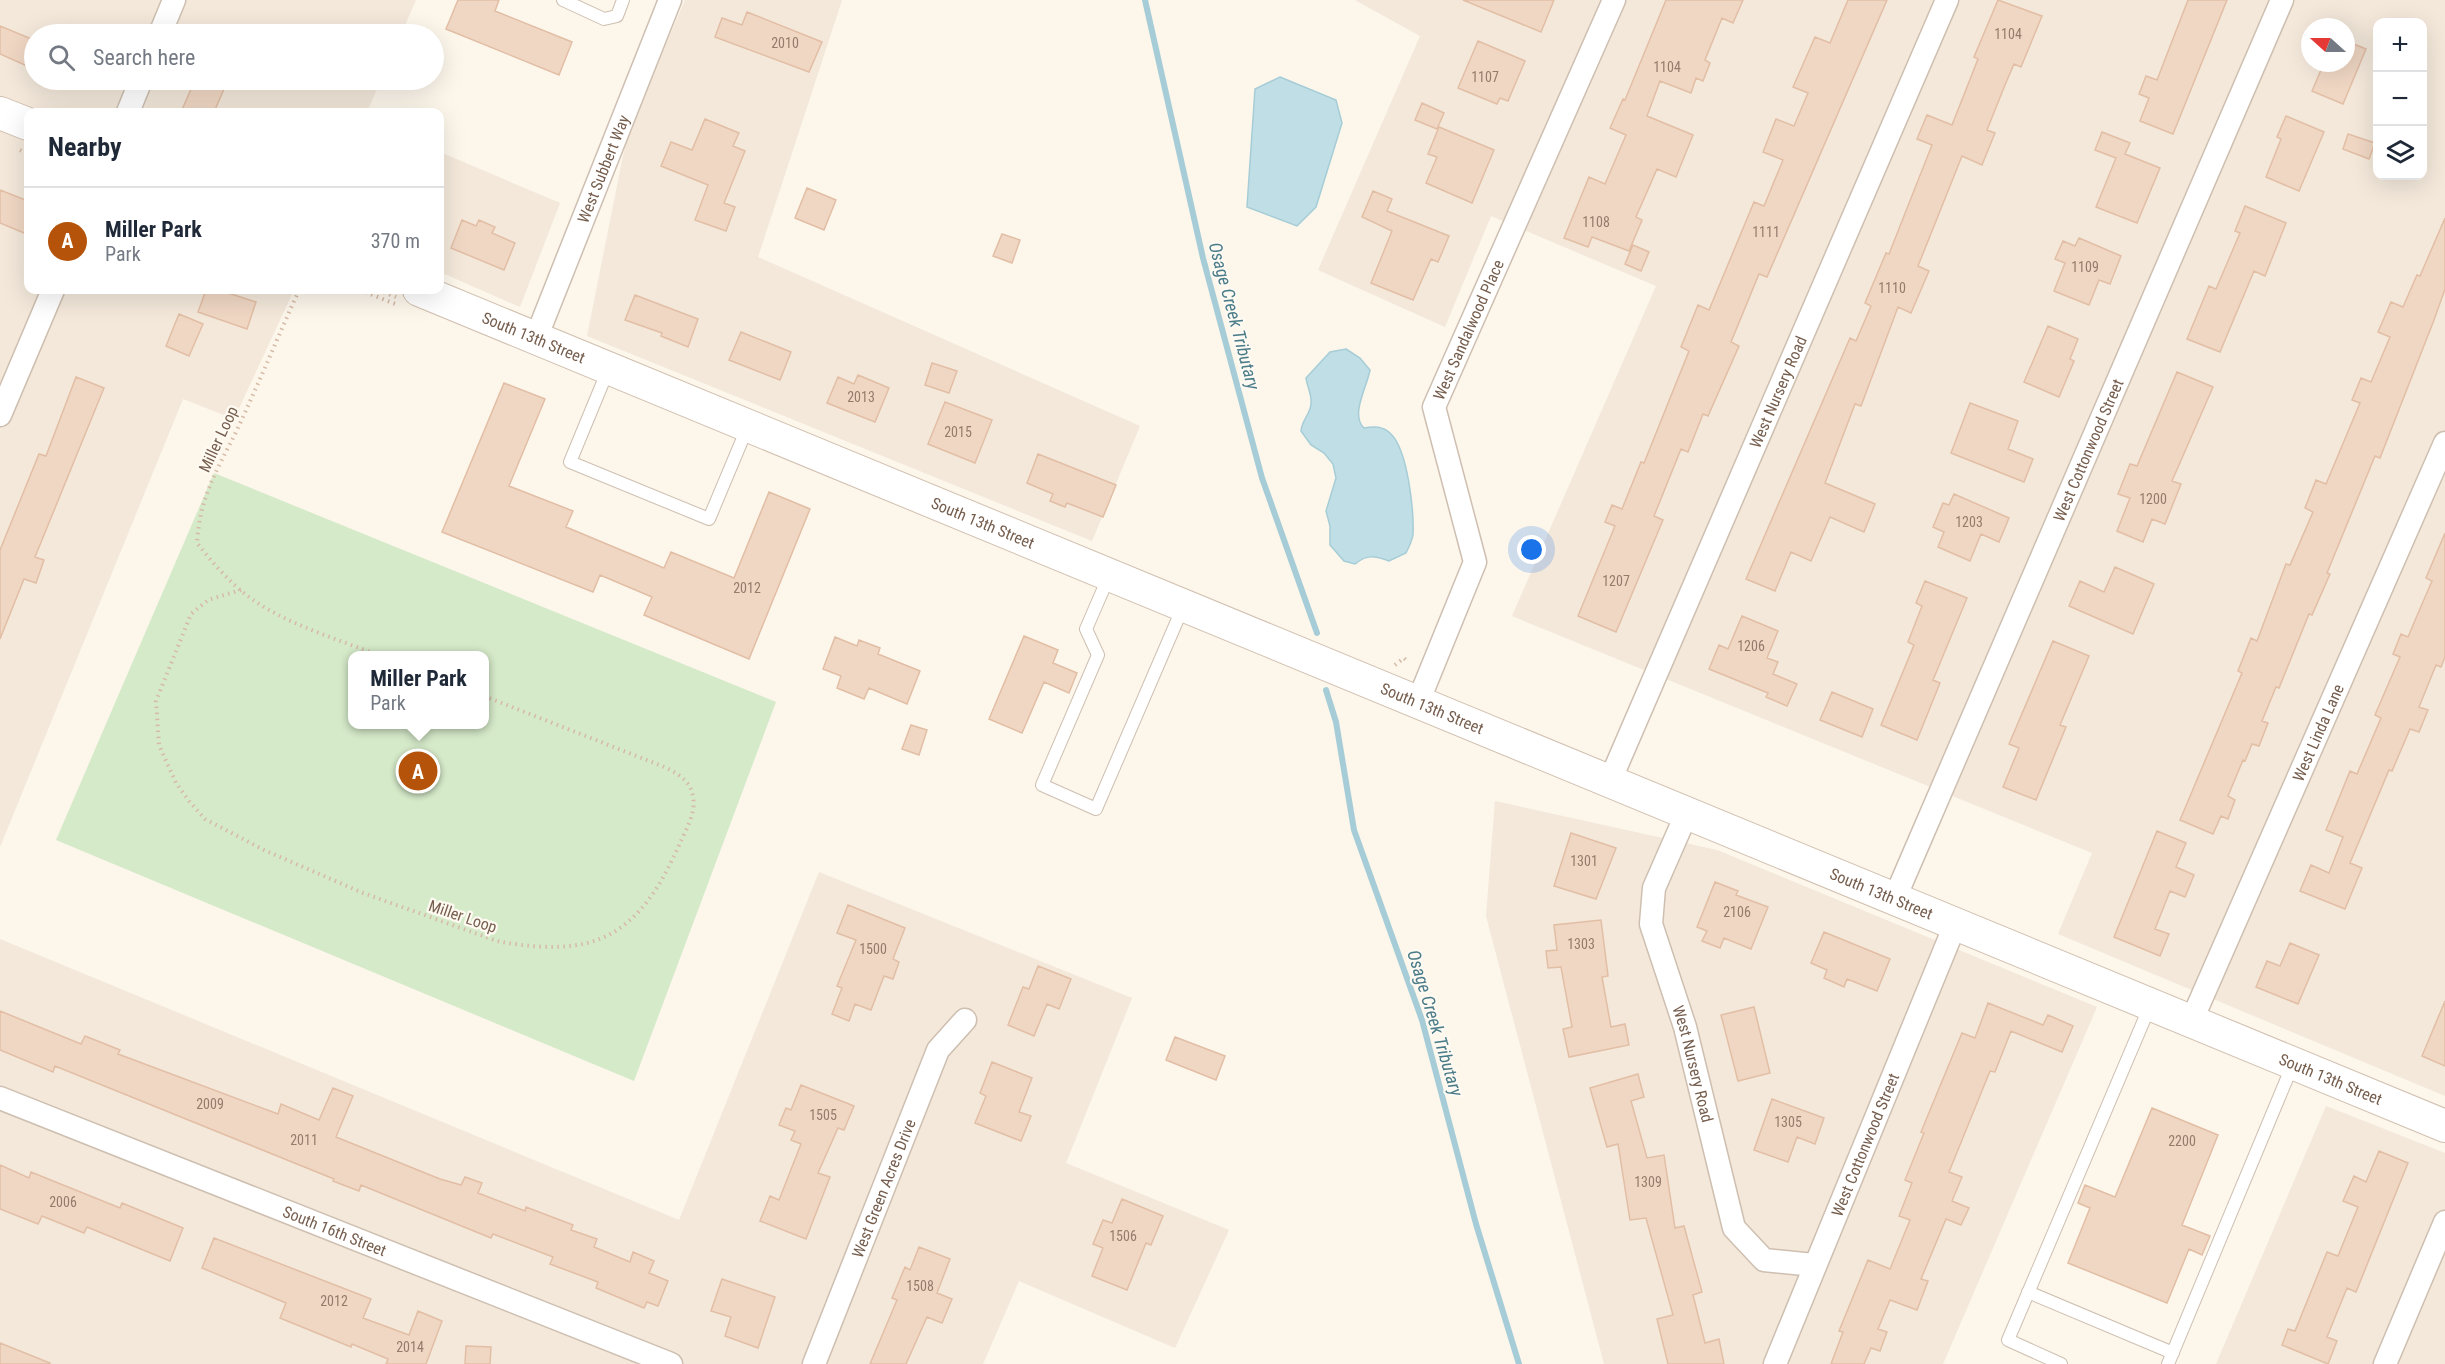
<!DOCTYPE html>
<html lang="en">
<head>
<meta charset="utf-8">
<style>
  :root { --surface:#fff; --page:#f6f6f7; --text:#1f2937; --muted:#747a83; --line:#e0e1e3; --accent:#b45309 }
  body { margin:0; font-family:"Roboto Condensed",sans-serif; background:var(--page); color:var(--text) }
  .controls { position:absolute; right:18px; top:18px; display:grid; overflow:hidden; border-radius:12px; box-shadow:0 6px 24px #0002 }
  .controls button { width:54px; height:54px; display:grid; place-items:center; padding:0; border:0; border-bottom:2px solid var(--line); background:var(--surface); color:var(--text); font:30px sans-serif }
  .compass { position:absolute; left:2301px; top:18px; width:54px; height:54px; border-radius:50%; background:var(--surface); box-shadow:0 6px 24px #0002; rotate:291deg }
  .you { position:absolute; left:1532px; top:550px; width:21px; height:21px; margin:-15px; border:4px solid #fff; border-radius:50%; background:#1a73e8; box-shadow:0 0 0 9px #1a73e833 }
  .badge { display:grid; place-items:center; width:39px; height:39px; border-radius:50%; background:var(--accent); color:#fff; font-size:20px; font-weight:700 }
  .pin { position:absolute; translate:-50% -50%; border:3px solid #fff; box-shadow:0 2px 6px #0006 }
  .popup { position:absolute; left:348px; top:651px; width:141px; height:78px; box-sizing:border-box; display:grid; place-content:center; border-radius:12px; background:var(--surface); filter:drop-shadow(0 2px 4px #0005); font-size:20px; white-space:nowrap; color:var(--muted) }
  .popup b { font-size:22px; color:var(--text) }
  .popup::after { content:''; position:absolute; left:50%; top:100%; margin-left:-12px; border:12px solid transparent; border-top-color:var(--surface) }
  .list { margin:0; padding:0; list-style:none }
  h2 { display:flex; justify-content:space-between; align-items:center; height:78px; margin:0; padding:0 24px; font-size:26px }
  h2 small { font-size:20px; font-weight:400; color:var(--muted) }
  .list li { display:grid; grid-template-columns:39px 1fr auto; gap:18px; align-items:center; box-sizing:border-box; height:108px; padding:0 24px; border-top:2px solid var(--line) }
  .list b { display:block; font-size:22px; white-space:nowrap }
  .list p { margin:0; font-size:20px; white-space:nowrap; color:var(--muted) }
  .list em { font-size:20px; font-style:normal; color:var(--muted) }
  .icon { flex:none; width:33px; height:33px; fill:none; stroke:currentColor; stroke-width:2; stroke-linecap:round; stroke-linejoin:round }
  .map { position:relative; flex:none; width:2445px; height:1364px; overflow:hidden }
  .search { position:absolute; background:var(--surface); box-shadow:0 6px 24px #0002; left:24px; top:24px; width:420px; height:66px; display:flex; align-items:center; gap:15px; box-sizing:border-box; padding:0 21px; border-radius:33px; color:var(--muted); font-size:22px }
  .panel { position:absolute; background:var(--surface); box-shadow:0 6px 24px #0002; left:24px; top:108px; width:420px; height:186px; border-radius:12px }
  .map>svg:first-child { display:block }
  .residential { fill:#f3e8da; fill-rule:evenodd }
  .green { fill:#d5eac9; fill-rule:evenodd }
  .water { fill:#c0dee5; stroke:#a6cdd7; stroke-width:1.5 }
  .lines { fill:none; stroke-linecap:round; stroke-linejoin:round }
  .stream { stroke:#a6cdd7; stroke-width:6 }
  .building { fill:#f0d7c4; stroke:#e2bea5; stroke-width:1.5 }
  .lane-casing { stroke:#cebfb0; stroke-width:14 }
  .street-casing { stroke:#cebfb0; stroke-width:25 }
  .secondary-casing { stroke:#d1bfae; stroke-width:34 }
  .path { stroke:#d6baa6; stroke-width:4; stroke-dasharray:1.5 4.5; stroke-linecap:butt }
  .lane { stroke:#fff; stroke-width:12 }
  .street { stroke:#fff; stroke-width:22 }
  .secondary { stroke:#fff; stroke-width:32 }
  .labels { text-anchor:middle; stroke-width:4.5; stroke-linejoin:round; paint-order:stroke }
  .number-label { font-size:14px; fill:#947c6c }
  .street-label { font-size:16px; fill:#765e4e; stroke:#fefaf2 }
  .water-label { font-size:18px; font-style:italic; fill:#497b88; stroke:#fefaf2 }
</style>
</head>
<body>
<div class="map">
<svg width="2445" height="1364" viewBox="0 0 2445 1364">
  <rect width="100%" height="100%" fill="#fcf6eb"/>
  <path class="residential" d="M0,0H416L401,34H34V80H381L367,112H28V290H294L234,419L183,399L0,847Z
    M685,0H842L758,257L1140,426L1092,541L587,336L628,131Z
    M1355,0H2445V1096L2058,934L2092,853L1512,616L1656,286L1491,216L1445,327L1318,270L1420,36ZM2378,22H2422V176H2378ZM2310,27H2346V63H2310Z
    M440,152L560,203L520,307L440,272Z
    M1495,801L1717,850L2097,1007L1943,1364H1604L1486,916Z
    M819,872L1132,998L1066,1163L1229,1230L1175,1348L1019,1281L983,1364H0V939L679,1220Z
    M2326,1106L2445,1153V1364H2216Z"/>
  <path class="green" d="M214,473L776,702L634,1081L56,840ZM352,656H484V724H352Z"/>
  <path class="water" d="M1280,77L1336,100L1342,123L1316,207L1297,226L1247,207L1255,89Z
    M1346,349L1360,358L1370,370C1367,387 1350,415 1364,428C1374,426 1383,426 1391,434C1408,451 1414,511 1413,535C1412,541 1409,547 1406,553L1389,561C1375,556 1367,554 1355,564L1344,561L1330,545V526L1326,511L1336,478L1333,464L1324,453L1311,445L1301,431C1302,419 1311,414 1311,403C1312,395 1307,386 1306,378L1330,352Z"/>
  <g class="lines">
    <path class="stream" d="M1145,0L1203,258L1262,478L1317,633
      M1326,690L1336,722L1354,830L1422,1020L1476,1224L1519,1364"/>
  </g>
  <path class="building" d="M458,0H499L495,11L572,42L559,75L446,29Z
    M1463,0H1554L1541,32Z
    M1666,0H1743L1733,23L1722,18L1705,60L1710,63L1703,81L1696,78L1691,93L1660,81L1647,116L1693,135L1676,177L1657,169L1636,217L1642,220L1629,251L1592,237L1588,247L1564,238L1589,177L1605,184L1626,135L1610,128L1623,99L1625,100Z
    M1848,0H1887L1767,277L1759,274L1731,342L1739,346L1708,416L1703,414L1688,452L1681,449L1654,516L1663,520L1616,632L1578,616L1615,526L1605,522L1612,505L1622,509L1641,462L1644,463L1689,351L1681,347L1698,305L1709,310L1754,202L1764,206L1783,160L1763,152L1776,119L1794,126L1808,93L1793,87L1815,37L1830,43Z
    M1998,0L2042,16L2021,67L2014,64L2005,85L1987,130L1995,133L1982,165L1962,156L1918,266L1929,271L1911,313L1898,307L1861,406L1855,404L1825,483L1875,504L1864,532L1830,517L1811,561L1791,552L1775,591L1746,579L1850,338L1856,341L1871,306L1865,303L1886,253L1889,254L1932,145L1917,139L1927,115L1952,125L1978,59L1974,57Z
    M2188,0H2227L2173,134L2140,121L2149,98L2139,94L2146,76L2157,80Z
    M747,12L822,42L809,72L715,37L722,18L742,25Z
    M0,26L34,40V69L0,54Z
    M1478,41L1525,61L1508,101L1500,98L1497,104L1458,88Z
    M2346,41L2366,49L2343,104L2312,91L2324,63H2346Z
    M195,80H228L214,112H181Z
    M1422,103L1444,113L1437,129L1415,120Z
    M2286,116L2324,132L2299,191L2266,177L2281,139L2277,137Z
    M705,119L739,133L733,146L745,151L724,203L735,207L726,231L695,220L708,185L661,166L671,142L692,150Z
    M1439,127L1494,150L1472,203L1426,183L1437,157L1428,154Z
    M2102,132L2130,143L2125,154L2160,168L2137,223L2096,207L2116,158L2095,150Z
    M2348,134L2375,143L2369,159L2343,149Z
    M807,188L836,200L824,230L795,218Z
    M0,190L28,201V223L24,233L0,223Z
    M1373,191L1392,199L1387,211L1449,236L1438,262L1431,259L1413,300L1371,283L1392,231L1362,217Z
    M2245,206L2286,223L2265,276L2254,271L2220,352L2187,339L2209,286L2216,289L2240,233L2235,231Z
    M2445,218V289L2434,320L2380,458L2375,456L2327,573L2330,574L2312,615L2309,614L2279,688L2276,687L2262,721L2268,723L2259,746L2252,744L2245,761L2243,760L2228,796L2235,800L2228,819L2221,816L2213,834L2180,820L2242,673L2238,671L2251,638L2257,641L2286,564L2290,565L2313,512L2305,508L2316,480L2326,484L2360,403L2352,400L2361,378L2371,382L2390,337L2378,332L2391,302L2403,307L2417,275L2420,276Z
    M462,220L476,226L479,220L495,227L492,233L515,243L504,270L451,248Z
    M1002,234L1020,240L1012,263L993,256Z
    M2079,238L2121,256L2110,284L2099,280L2089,305L2054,291L2065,263L2055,259L2063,241L2075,246Z
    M1633,245L1649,252L1641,271L1625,264Z
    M206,290H219L256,302L247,329L198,312Z
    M635,295L698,319L688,347L661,336L662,333L625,320Z
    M179,314L203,324L189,356L166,346Z
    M2048,326L2078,339L2070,359L2074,361L2059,397L2024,382Z
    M741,332L791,352L780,380L729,360Z
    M932,363L957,371L949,393L925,385Z
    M2177,372L2213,387L2172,481L2181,484L2165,524L2152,519L2143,542L2117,531L2130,498L2118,494L2130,464L2137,466Z
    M858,375L889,388L875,422L827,403L838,377L854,384Z
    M76,377L104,388L35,557L44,560L36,583L24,579L0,639V550L39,454L46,456Z
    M504,383L545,399L509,486L573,511L566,527L664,568L671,552L734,578L769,492L810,509L749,659L644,615L652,597L600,575L593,592L442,532Z
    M945,402L992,420L975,463L928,444Z
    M1970,403L2018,421L2008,449L2033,459L2024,482L1951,453Z
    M1038,454L1116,485L1103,517L1067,503L1065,507L1050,501L1053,494L1027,483Z
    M1954,494L2009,518L1999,542L1981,534L1970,561L1938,547L1944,532L1933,527L1943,503L1949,505Z
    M2445,533V657L2441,667L2436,665L2419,707L2428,710L2419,732L2410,729L2392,771L2389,770L2350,863L2362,868L2345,909L2300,891L2311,865L2329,873L2343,837L2326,830L2350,771L2357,774L2381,718L2375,715L2400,657L2393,654L2401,634L2408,637L2416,618L2432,581L2426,578Z
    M2115,567L2154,584L2133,634L2069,606L2080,581L2104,592Z
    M1925,581L1967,598L1933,680L1940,683L1917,740L1881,725L1914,645L1908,642L1922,606L1916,603Z
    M1742,616L1778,631L1767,658L1778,662L1773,674L1797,684L1787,706L1766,697L1768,693L1709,669L1719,645L1728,649Z
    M1024,636L1058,650L1053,663L1077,673L1069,693L1044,682L1022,733L989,719Z
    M835,637L857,646L859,640L880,648L878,654L920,671L907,704L869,688L864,699L837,688L841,676L823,669Z
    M2053,641L2089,656L2060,725L2066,727L2036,800L2003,787L2019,748L2009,744Z
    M1832,692L1873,709L1862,737L1820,720Z
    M911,725L927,730L919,755L902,749Z
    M2157,831L2186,843L2176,867L2194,875L2185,897L2170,891L2155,929L2169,934L2160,956L2114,937Z
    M1571,833L1616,848L1596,899L1554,886Z
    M1715,882L1738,891L1736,895L1768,907L1751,949L1724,938L1720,948L1702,941L1707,931L1697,927Z
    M848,905L905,928L893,959L899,962L893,979L884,976L871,1010L855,1004L849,1021L832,1014L842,988L837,986L856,940L837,933Z
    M1601,920L1608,976L1602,977L1611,1027L1625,1024L1629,1045L1569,1057L1563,1029L1572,1027L1561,967L1548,968L1546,951L1557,950L1554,925Z
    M1824,932L1890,959L1877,991L1847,979L1844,987L1824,978L1827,970L1811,963Z
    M2290,943L2319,955L2298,1004L2256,987L2267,961L2280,966Z
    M1038,966L1071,979L1059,1009L1047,1004L1034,1036L1008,1025L1023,987L1029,989Z
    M2445,1001V1066L2422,1056Z
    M1988,1003L2043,1025L2048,1015L2073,1026L2062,1052L2011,1031L1995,1072L1990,1071L1949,1172L1962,1177L1952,1201L1969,1208L1961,1225L1946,1219L1921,1279L1928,1281L1917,1310L1890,1300L1878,1329L1887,1332L1880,1351L1871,1348L1864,1364H1831L1843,1332L1839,1331L1868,1260L1890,1269L1910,1220L1899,1216L1912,1183L1905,1180L1924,1133L1921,1132L1962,1033L1975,1038Z
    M1754,1007L1770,1073L1738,1081L1721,1015Z
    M0,1011L81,1044L85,1036L120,1050L118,1054L278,1114L281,1104L319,1120L333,1088L353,1096L336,1137L440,1179L461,1185L465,1177L482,1183L478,1193L525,1211L526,1207L573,1225L571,1230L597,1239L594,1247L630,1262L633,1252L654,1261L649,1273L668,1281L658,1306L647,1302L644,1308L596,1288L598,1282L550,1264L553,1257L493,1234L491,1238L361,1185L359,1191L333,1181L334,1179L55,1066L53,1072L0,1050Z
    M1175,1037L1225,1056L1216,1080L1166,1060Z
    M992,1062L1032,1078L1019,1112L1031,1116L1021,1141L975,1123L986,1096L980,1093Z
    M1638,1074L1644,1097L1631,1101L1647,1158L1664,1155L1675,1228L1684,1226L1702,1292L1693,1295L1705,1343L1719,1339L1724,1364H1668L1657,1319L1673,1315L1646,1218L1630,1220L1618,1144L1607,1147L1590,1088Z
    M801,1085L854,1106L844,1130L838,1128L818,1173L830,1177L806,1239L760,1221L770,1196L779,1200L801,1144L791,1140L795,1131L779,1125L786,1108L791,1110Z
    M1772,1099L1824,1118L1815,1144L1797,1137L1788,1162L1754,1150Z
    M2152,1108L2218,1135L2182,1225L2210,1236L2202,1255L2189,1249L2167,1303L2068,1263L2090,1208L2078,1203L2085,1185L2115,1197Z
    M2379,1151L2408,1163L2356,1292L2347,1288L2327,1337L2337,1341L2328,1364L2282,1345L2288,1329L2295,1331L2327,1252L2338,1256L2358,1207L2343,1201L2354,1176L2366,1182Z
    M0,1165L29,1178L31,1172L120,1208L122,1203L183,1228L170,1261L87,1227L84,1233L42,1216L38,1224L0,1209Z
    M1122,1199L1163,1216L1151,1245L1146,1243L1127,1290L1092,1276L1103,1248L1093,1244L1103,1220L1112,1223Z
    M214,1238L371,1299L363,1318L409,1335L418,1311L442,1321L426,1364H386L388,1359L352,1344L351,1347L280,1318L286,1303L202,1268Z
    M919,1247L950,1259L937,1293L952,1299L942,1323L927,1317L906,1364H870L897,1300L892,1298L905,1267L910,1270Z
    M722,1279L775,1297L758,1348L725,1336L731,1317L711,1311Z
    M0,1343L50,1363L49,1364H0Z
    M466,1346L491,1347L490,1364H465Z"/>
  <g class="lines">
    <g class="lane-casing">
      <path id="lane" d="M563,0L604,19L617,16L623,0
        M608,370L570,462L709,519L748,426
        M1109,576L1086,629L1098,655L1042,785L1096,809L1183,607
        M2028,1292L2173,1353
        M2061,1364L2008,1340L2150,1006
        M2168,1364L2293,1064"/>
    </g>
    <g class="street-casing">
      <g id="street">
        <path d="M160,34L174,0"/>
        <path d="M128,112L141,80"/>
        <path id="s1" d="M536,338L670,0"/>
        <path d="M0,415L53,290"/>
        <path id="s2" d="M1418,702L1475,562L1434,407L1614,0"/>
        <path id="s3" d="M1609,783L1947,0"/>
        <path id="s4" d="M1686,815L1654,888L1651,924L1685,1027L1734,1228L1764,1260L1814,1265"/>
        <path id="s5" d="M1894,900L2282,0"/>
        <path id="s6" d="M2191,1022L2445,443"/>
        <path id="s7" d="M0,1098L671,1364"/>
        <path id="s8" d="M814,1364L938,1050L965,1020"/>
        <path id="s9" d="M1775,1364L1955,925"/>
        <path d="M2385,1364L2445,1222"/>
      </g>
    </g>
    <g class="secondary-casing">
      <g id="secondary">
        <path d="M0,113L28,124"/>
        <path id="s10" d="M419,290L2445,1126"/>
      </g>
    </g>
    <path class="path" d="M20,150L28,154
      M299,290C278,337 258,385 236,432C216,472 200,497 197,543C212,562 229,582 249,597C287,625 336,638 380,656
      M360,290L398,305
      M378,290L396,297
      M241,590L208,600L191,614L156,701L159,745L176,783L189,801L205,819L264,850L363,893L497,941C528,947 567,951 597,940C641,924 663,881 681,841C687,828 696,812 693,797C691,782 680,775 667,768L484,696
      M1395,665L1404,658L1408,662"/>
    <use href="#lane" class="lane"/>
    <use href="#street" class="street"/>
    <use href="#secondary" class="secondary"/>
  </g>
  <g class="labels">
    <g class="number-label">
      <text x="2008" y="39">1104</text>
      <text x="785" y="48">2010</text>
      <text x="1667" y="72">1104</text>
      <text x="1485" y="82">1107</text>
      <text x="1596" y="227">1108</text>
      <text x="1766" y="237">1111</text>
      <text x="2085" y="272">1109</text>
      <text x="1892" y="293">1110</text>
      <text x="861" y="402">2013</text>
      <text x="958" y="437">2015</text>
      <text x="2153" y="504">1200</text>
      <text x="1969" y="527">1203</text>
      <text x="1616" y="586">1207</text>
      <text x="747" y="593">2012</text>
      <text x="1751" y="651">1206</text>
      <text x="1584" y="866">1301</text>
      <text x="1737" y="917">2106</text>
      <text x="1581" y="949">1303</text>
      <text x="873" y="954">1500</text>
      <text x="210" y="1109">2009</text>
      <text x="823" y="1120">1505</text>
      <text x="1788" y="1127">1305</text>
      <text x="304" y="1145">2011</text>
      <text x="2182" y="1146">2200</text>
      <text x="1648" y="1187">1309</text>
      <text x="63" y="1207">2006</text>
      <text x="1123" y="1241">1506</text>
      <text x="920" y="1291">1508</text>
      <text x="334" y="1306">2012</text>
      <text x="410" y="1352">2014</text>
    </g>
    <g class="street-label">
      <text dy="6" stroke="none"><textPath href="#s1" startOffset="182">West Subbert Way</textPath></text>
      <text dy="6" stroke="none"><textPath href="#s2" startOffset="396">West Sandalwood Place</textPath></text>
      <text dy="6" stroke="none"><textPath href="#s10" startOffset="124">South 13th Street</textPath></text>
      <text dy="6" stroke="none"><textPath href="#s3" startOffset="426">West Nursery Road</textPath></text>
      <text transform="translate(218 439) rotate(-65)" y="6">Miller Loop</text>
      <text dy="6" stroke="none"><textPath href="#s5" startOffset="490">West Cottonwood Street</textPath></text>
      <text dy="6" stroke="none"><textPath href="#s10" startOffset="610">South 13th Street</textPath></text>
      <text dy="6" stroke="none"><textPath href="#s10" startOffset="1096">South 13th Street</textPath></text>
      <text dy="6" stroke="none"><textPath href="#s6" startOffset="316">West Linda Lane</textPath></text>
      <text dy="6" stroke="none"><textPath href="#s10" startOffset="1582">South 13th Street</textPath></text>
      <text transform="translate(463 916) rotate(19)" y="6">Miller Loop</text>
      <text dy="6" stroke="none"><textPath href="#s4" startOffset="262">West Nursery Road</textPath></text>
      <text dy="6" stroke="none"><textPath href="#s10" startOffset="2068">South 13th Street</textPath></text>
      <text dy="6" stroke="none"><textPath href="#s9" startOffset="237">West Cottonwood Street</textPath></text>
      <text dy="6" stroke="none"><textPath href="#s8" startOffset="189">West Green Acres Drive</textPath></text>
      <text dy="6" stroke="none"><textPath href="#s7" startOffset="360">South 16th Street</textPath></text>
    </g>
    <g class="water-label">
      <text transform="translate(1234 316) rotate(75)" y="6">Osage Creek Tributary</text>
      <text transform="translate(1435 1023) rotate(73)" y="6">Osage Creek Tributary</text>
    </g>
  </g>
</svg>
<div class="controls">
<button>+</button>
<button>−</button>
<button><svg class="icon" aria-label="layers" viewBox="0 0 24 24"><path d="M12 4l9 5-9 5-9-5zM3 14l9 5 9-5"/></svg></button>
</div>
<svg class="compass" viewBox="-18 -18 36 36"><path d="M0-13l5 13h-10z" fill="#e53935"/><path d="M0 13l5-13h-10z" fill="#747a83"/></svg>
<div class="you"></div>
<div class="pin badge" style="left:418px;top:771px">A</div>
<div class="popup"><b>Miller Park</b>Park</div>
<div class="search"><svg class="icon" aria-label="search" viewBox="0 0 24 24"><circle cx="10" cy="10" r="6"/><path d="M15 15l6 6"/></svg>Search here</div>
<section class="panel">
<h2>Nearby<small></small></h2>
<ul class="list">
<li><span class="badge">A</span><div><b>Miller Park</b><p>Park</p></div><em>370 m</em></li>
</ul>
</section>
</div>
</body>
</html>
